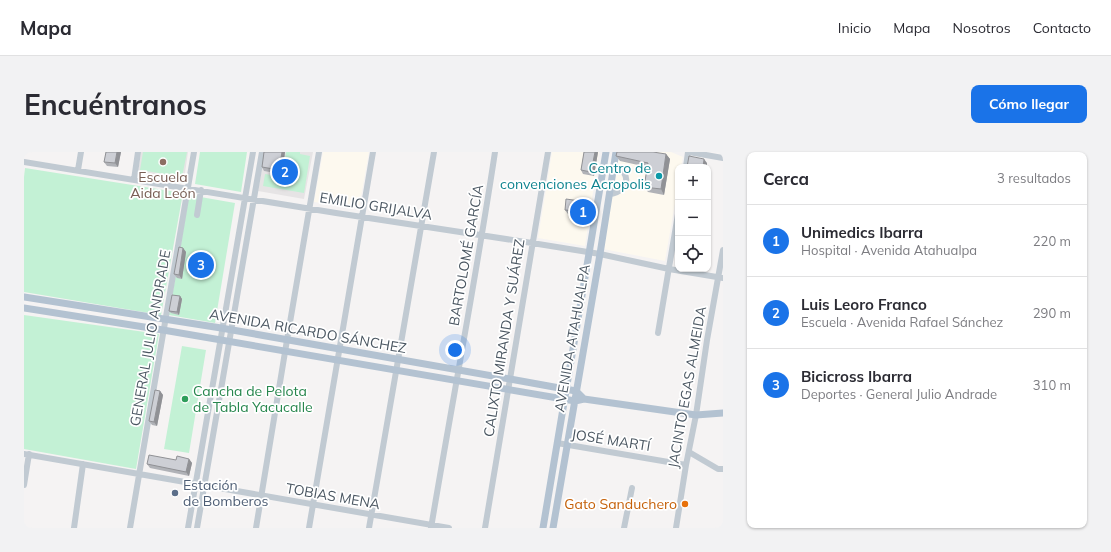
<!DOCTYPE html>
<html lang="es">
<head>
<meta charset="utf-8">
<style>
  :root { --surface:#fff; --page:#f2f2f3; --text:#2b2b33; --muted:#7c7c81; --line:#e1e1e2; --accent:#1a73e8 }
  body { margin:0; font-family:Mulish,sans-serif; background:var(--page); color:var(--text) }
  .controls { position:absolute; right:12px; top:12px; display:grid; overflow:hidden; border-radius:8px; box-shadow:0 1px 3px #0004 }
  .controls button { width:36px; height:36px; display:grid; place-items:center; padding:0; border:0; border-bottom:1px solid var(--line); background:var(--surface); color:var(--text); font:20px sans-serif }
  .you { position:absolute; left:431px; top:198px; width:14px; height:14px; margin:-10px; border:3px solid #fff; border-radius:50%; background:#1a73e8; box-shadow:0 0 0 6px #1a73e833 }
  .badge { display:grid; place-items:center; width:26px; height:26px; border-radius:50%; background:var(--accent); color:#fff; font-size:13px; font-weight:700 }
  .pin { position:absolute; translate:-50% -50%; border:2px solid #fff; box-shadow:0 1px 4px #0006 }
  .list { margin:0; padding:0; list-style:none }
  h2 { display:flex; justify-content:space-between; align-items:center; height:52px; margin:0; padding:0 16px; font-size:17px }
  h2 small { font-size:13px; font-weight:400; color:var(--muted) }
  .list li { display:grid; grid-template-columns:26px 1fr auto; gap:12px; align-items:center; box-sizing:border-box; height:72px; padding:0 16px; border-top:1px solid var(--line) }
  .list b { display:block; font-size:15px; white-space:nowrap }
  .list p { margin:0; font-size:13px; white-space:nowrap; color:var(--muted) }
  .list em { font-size:13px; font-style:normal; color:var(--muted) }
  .icon { flex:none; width:22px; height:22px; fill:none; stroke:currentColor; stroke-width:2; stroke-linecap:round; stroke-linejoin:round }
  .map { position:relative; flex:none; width:699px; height:376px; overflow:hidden; border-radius:8px }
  header { display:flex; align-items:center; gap:24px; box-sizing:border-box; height:56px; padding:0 20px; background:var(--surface); border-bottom:1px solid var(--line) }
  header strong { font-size:19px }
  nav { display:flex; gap:22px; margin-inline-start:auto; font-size:14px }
  .intro { display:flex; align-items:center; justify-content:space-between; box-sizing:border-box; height:96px; padding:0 24px }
  h1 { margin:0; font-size:28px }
  .button { padding:10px 18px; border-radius:8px; background:var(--accent); color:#fff; font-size:14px; font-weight:700 }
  main { display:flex; gap:24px; padding:0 24px }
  aside { flex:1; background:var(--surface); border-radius:8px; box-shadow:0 1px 3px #0004 }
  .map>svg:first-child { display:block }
  .commercial { fill:#fdf9ef }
  .education { fill:#e6e4e5 }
  .green { fill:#c3f1d5 }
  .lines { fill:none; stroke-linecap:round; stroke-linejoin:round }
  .minor { stroke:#c1cad2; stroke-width:6 }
  .major { stroke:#b3c2d1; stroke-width:7 }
  .wall { fill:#b0b2b7 }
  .shaded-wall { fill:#909195 }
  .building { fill:#cdcfd5; stroke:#909195 }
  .education-dot { fill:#8d6e63; stroke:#fff; stroke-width:1.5 }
  .culture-dot { fill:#0f9aa8; stroke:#fff; stroke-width:1.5 }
  .leisure-dot { fill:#2e9e5b; stroke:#fff; stroke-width:1.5 }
  .service-dot { fill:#5c6f8a; stroke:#fff; stroke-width:1.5 }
  .food-dot { fill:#e8710a; stroke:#fff; stroke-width:1.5 }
  .labels { text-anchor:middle; stroke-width:3.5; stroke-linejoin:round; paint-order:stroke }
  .culture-label { font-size:14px; fill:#0d838f; stroke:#fff; text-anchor:end }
  .education-label { font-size:14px; fill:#785e54; stroke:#fff }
  .street-label { font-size:14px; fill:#4a5661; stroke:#fff }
  .leisure-label { font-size:14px; fill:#27864d; stroke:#fff; text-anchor:start }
  .service-label { font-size:14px; fill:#4e5e75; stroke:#fff; text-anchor:start }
  .food-label { font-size:14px; fill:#c56008; stroke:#fff; text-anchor:end }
</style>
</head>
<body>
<header>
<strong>Mapa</strong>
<nav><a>Inicio</a><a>Mapa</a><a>Nosotros</a><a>Contacto</a></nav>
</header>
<div class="intro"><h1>Encuéntranos</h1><a class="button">Cómo llegar</a></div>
<main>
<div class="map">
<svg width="699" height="376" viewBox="0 0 699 376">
  <rect width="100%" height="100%" fill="#f5f3f3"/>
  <path class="commercial" d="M299,0H345L335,56L290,50Z
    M528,0H575L561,94L514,86Z
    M596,0H647L659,5L657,15H654V34L641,109L579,97Z"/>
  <path class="education" d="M117,0H164L160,28L114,20Z
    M241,0H289L280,47L234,39Z"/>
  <path class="green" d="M119,0H163L158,25L116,18Z
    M176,0H223L217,40L171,32Z
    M262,0H276V2L286,4L280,41L239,34L241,22L258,25Z
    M1,16L159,41L137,163L0,140V25Z
    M165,43L211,51L191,171L145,163Z
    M0,163L135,182L112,317L0,297Z
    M158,194L182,198L165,301L140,297Z"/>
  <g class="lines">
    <path class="minor" d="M665,0L699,6
      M0,10L312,61L508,91L576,102L645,117L699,126
      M662,15L664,0
      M54,18L57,0
      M110,28L114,0
      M585,42C595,42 607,31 600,21C598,17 593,15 590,13
      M173,63L177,38
      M634,181L654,62
      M533,291L662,313
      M665,300L694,317H699
      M0,302L425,376
      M0,333L5,302
      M50,376L59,312
      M106,376L170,0
      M164,376L229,0
      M173,376L238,0
      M232,376L263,188L295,0
      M285,376L349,0
      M345,376L410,0
      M407,376C428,251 452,126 471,0
      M461,376L524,0
      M600,376L608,336
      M652,376L662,313L672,263L683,188L699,98"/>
    <path class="major" d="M0,145L197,176L486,227L552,239L560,247
      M0,156L139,178L551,249L560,247L672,263L699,261
      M519,376L582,0
      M529,376L576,102L592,0"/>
  </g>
  <path class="wall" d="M82,0H97L94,15L83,14L80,10Z
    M240,0H261L258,22L240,19L238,15Z
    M560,0H574L570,24L559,22L557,18Z
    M642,2L646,7L640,43L624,40L620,35L623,15L596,9L592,4Z
    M563,50L566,54L564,64L544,62L541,58Z
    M159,96L162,100L158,127L153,126L150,122Z
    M156,144L158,147L155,163L147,161L145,159Z
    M136,239L139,243L133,274L128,273L125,269Z
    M165,307L168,311L165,324L126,316L123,312Z"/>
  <path class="shaded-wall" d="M93,0H97L94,15L91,11Z
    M258,0H261L258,22L255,18Z
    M571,0H574L570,24L567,20Z
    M642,2L646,7L640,43L637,37Z
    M680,7L683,11V15H679Z
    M563,50L566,54L564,64L562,60Z
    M159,96L162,100L158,127L155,123Z
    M156,144L158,147L155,163L153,160Z
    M136,239L139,243L133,274L130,270Z
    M165,307L168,311L165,324L162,320Z"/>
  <path class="building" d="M82,0H93L91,11L80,10Z
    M240,0H258L255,18L238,15Z
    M560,0H571L567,20L557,18Z
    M593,0H629L642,2L637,37L620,35L624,11L592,4Z
    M665,4L680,7L679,15H663Z
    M542,47L563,50L562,60L541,58Z
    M155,95L159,96L155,123L150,122Z
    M148,143L156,144L153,160L145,159Z
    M131,238L136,239L130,270L125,269Z
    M125,303L152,308L153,304L165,307L162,320L123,312Z"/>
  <circle class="education-dot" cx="139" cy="10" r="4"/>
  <circle class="culture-dot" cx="635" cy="24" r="4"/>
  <circle class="leisure-dot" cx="161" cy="247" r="4"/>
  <circle class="service-dot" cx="151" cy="341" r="4"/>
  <circle class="food-dot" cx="661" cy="352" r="4"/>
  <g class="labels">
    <g class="culture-label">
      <text x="627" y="21">Centro de<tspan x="627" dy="16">convenciones Acropolis</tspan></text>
    </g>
    <g class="education-label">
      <text x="139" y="30">Escuela<tspan x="139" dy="16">Aida León</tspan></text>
    </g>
    <g class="street-label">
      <text transform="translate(352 54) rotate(9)" y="5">EMILIO GRIJALVA</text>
      <text transform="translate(442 103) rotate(-80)" y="5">BARTOLOMÉ GARCÍA</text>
      <text transform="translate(284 179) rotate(10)" y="5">AVENIDA RICARDO SÁNCHEZ</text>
      <text transform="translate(126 186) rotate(-80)" y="5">GENERAL JULIO ANDRADE</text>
      <text transform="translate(480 186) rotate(-81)" y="5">CALIXTO MIRANDA Y SUÁREZ</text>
      <text transform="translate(548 186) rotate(-80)" y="5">AVENIDA ATAHUALPA</text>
      <text transform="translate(663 235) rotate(-80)" y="5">JACINTO EGAS ALMEIDA</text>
      <text transform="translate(587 288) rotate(9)" y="5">JOSÉ MARTÍ</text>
      <text transform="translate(309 344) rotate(10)" y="5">TOBIAS MENA</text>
    </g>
    <g class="leisure-label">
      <text x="169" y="244">Cancha de Pelota<tspan x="169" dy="16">de Tabla Yacucalle</tspan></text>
    </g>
    <g class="service-label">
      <text x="159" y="338">Estación<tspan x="159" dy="16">de Bomberos</tspan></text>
    </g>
    <g class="food-label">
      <text x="653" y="357">Gato Sanduchero</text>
    </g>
  </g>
</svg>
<div class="controls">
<button>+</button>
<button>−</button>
<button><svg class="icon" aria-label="locate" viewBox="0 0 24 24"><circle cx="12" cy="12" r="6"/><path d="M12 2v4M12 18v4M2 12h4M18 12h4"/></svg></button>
</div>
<div class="you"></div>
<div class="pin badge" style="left:559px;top:60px">1</div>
<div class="pin badge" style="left:261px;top:20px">2</div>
<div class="pin badge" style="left:177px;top:113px">3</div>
</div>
<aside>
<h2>Cerca<small>3 resultados</small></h2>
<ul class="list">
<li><span class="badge">1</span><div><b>Unimedics Ibarra</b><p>Hospital · Avenida Atahualpa</p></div><em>220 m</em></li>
<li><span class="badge">2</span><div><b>Luis Leoro Franco</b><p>Escuela · Avenida Rafael Sánchez</p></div><em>290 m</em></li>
<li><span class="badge">3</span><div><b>Bicicross Ibarra</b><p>Deportes · General Julio Andrade</p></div><em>310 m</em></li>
</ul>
</aside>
</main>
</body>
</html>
